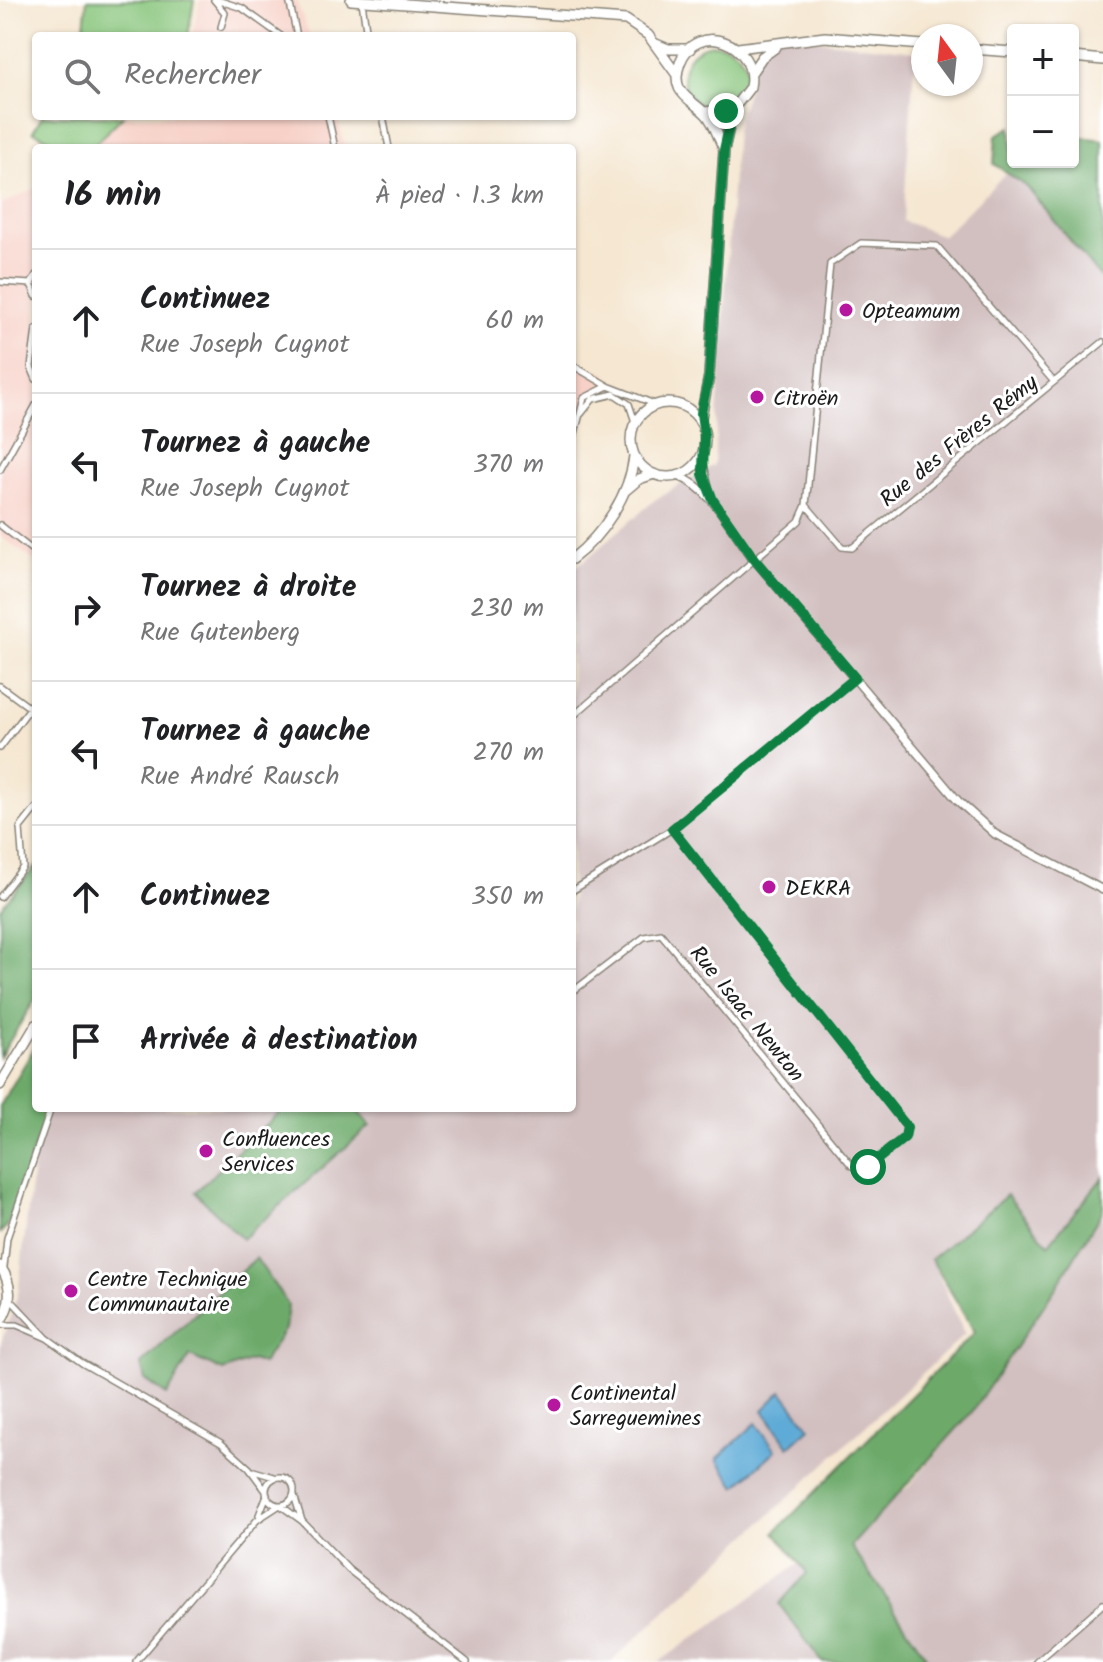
<!DOCTYPE html>
<html lang="fr">
<head>
<meta charset="utf-8">
<style>
  :root { --surface:#fff; --page:#f2f2f2; --text:#202124; --muted:#757577; --line:#e0e0e0 }
  body { margin:0; font-family:Kalam,sans-serif; background:var(--page); color:var(--text) }
  .controls { position:absolute; right:24px; top:24px; display:grid; overflow:hidden; border-radius:8px; box-shadow:0 2px 6px #0004 }
  .controls button { width:72px; height:72px; display:grid; place-items:center; padding:0; border:0; border-bottom:2px solid var(--line); background:var(--surface); color:var(--text); font:40px sans-serif }
  .compass { position:absolute; left:911px; top:24px; width:72px; height:72px; border-radius:50%; background:var(--surface); box-shadow:0 2px 6px #0004; rotate:345deg }
  .stop { position:absolute; width:24px; height:24px; margin:-18px; border:6px solid #0b8043; border-radius:50%; background:#fff }
  .stop.end { background:#0b8043; border-color:#fff; box-shadow:0 2px 8px #0008 }
  .list { margin:0; padding:0; list-style:none }
  h2 { display:flex; justify-content:space-between; align-items:center; height:104px; margin:0; padding:0 32px; font-size:34px }
  h2 small { font-size:26px; font-weight:400; color:var(--muted) }
  .list li { display:grid; grid-template-columns:52px 1fr auto; gap:24px; align-items:center; box-sizing:border-box; height:144px; padding:0 32px; border-top:2px solid var(--line) }
  .list b { display:block; font-size:30px; white-space:nowrap }
  .list p { margin:0; font-size:26px; white-space:nowrap; color:var(--muted) }
  .list em { font-size:26px; font-style:normal; color:var(--muted) }
  .icon { flex:none; width:44px; height:44px; fill:none; stroke:currentColor; stroke-width:2; stroke-linecap:round; stroke-linejoin:round }
  .map { position:relative; flex:none; width:1103px; height:1662px; overflow:hidden }
  .search { position:absolute; background:var(--surface); box-shadow:0 2px 6px #0004; left:32px; top:32px; width:544px; height:88px; display:flex; align-items:center; gap:20px; box-sizing:border-box; padding:0 28px; border-radius:8px; color:var(--muted); font-size:30px }
  .panel { position:absolute; background:var(--surface); box-shadow:0 2px 6px #0004; left:32px; top:144px; width:544px; height:968px; border-radius:8px }
  .map>svg:first-child { display:block }
  .built { fill:#f7d1c7 }
  .industrial { fill:#d2bfc0 }
  .green { fill:#87c47a; stroke:#52704b; stroke-width:2 }
  .forest { fill:#6daa6a; stroke:#446343; stroke-width:2 }
  .water { fill:#5eabd7; stroke:#3d647a; stroke-width:2 }
  .lines { fill:none; stroke-linecap:round; stroke-linejoin:round }
  .minor-casing { stroke:#888276; stroke-width:8 }
  .tertiary-casing { stroke:#888276; stroke-width:10 }
  .primary-casing { stroke:#888276; stroke-width:12 }
  .minor { stroke:#fff; stroke-width:5 }
  .tertiary { stroke:#fff; stroke-width:7 }
  .primary { stroke:#fff; stroke-width:9 }
  .route { stroke:#0b8043; stroke-width:10 }
  .poi-dot { fill:#b5179e; stroke:#fff; stroke-width:3 }
  .labels { text-anchor:middle; stroke-width:6; stroke-linejoin:round; paint-order:stroke }
  .poi-label { font-size:22px; fill:#1c1c1c; stroke:#fff; text-anchor:start }
  .street-label { font-size:22px; fill:#1c1c1c; stroke:#fff }
</style>
</head>
<body>
<div class="map">
<svg width="1103" height="1662" viewBox="0 0 1103 1662">
  <rect width="100%" height="100%" fill="#fff"/>
  <filter id="ink" filterUnits="userSpaceOnUse"><feTurbulence type="fractalNoise" baseFrequency=".0125" numOctaves="2"/><feDisplacementMap in="SourceGraphic" scale="16" xChannelSelector="R" yChannelSelector="G"/><feConvolveMatrix kernelMatrix="1 2 1 2 8 2 1 2 1" color-interpolation-filters="sRGB"/></filter>
  <filter id="wash" filterUnits="userSpaceOnUse"><feTurbulence type="fractalNoise" baseFrequency=".006" numOctaves="4" result="noise"/><feDisplacementMap in="SourceGraphic" scale="32" xChannelSelector="R" yChannelSelector="G"/><feGaussianBlur stdDeviation="1.8" result="paint"/><feColorMatrix in="noise" values="0 0 0 0 0 0 0 0 0 0 0 0 0 0 0 0 0 1.4 0 .05"/><feComposite in="paint" operator="in"/></filter>
  <g filter="url(#wash)">
    <rect width="100%" height="100%" fill="#f5e7d1"/>
    <path class="built" d="M200,0H296L310,36H192Z
      M123,116H337L345,148H89Z
      M36,188V562L0,536V205Z
      M572,362L607,374L572,445Z"/>
    <path class="industrial" d="M764,34L915,51L903,221L943,236L1006,173L1027,187L1103,281V1177L1048,1246L931,1259L965,1334L611,1662H0V1346L18,1294L40,1108H572V571L656,499L714,465L736,129Z
      M1103,1210V1662H659L907,1488L972,1412L1057,1286Z"/>
    <path class="green" d="M87,0H194L188,36H83Z
      M683 76a32 32 0 1 1 64 0a32 32 0 1 1-64 0Z
      M42,116H123L91,148H65L33,131Z"/>
    <path class="forest" d="M1011,127L1013,162H1073V136L1103,140V281L1027,187L994,164L996,135Z
      M36,866V998L0,1057V908Z
      M36,1045V1108H48L8,1225L0,1233V1106Z
      M284,1108H355L370,1126L242,1239L195,1192Z
      M1103,1177V1210L1057,1286L972,1412L851,1546L930,1662H822L779,1604L807,1573L775,1532L975,1332L931,1259L1007,1195L1048,1245Z
      M256,1258L288,1305L285,1329L262,1364L252,1360L223,1371L190,1356L167,1395L145,1380L141,1364Z"/>
    <path class="water" d="M782,1391L810,1428L789,1447L763,1410Z
      M756,1423L776,1450L736,1487L717,1459Z"/>
  </g>
  <g filter="url(#ink)">
    <g class="lines">
      <g class="minor-casing">
        <path id="minor" d="M214,0L225,13L221,27
          M217,0L242,8L281,36
          M289,0L297,36
          M362,2L367,36
          M328,116L335,148
          M383,116L389,148
          M36,275L31,284L36,296
          M0,282L31,284
          M36,329L31,367L36,379
          M572,365L608,386L657,405
          M1054,382L1103,342
          M581,414L593,399L614,394L629,404L635,422
          M572,445L584,398L608,386
          M0,470L36,405
          M0,525L36,553
          M0,686L30,708
          M572,717L799,521L806,505L830,264L861,243L937,246L1054,382L852,548L842,547L806,505
          M0,748L36,700
          M572,891L672,829L855,678
          M0,897L23,867L20,828L36,808
          M572,992L644,937L661,934L852,1166L868,1167L905,1137L907,1127L672,829
          M4,1267L7,1238L51,1108
          M10,1299L46,1337
          M0,1325H17L47,1338L82,1363L221,1443L249,1468L266,1491
          M254,1471L274,1477
          M266 1491a14 14 0 1 1 28 0a14 14 0 1 1-28 0Z
          M259,1515L267,1495
          M302,1521L349,1570L467,1662
          M136,1662L257,1520L280,1505L302,1521L294,1495
          M1037,1662L1103,1604"/>
      </g>
      <g class="tertiary-casing">
        <path id="tertiary" d="M701,456L710,495
          M678,476C716,490 732,534 758,564C824,643 892,722 958,801L995,834L1103,890"/>
      </g>
      <g class="primary-casing">
        <path id="primary" d="M351,0L626,20L648,35L677,75
          M656,44L668,49H690
          M738,48L825,37L923,45
          M971,49L1013,52
          M1073,57L1103,60
          M751,73L762,57L776,47
          M705,112L733,109L750,87C759,43 696,19 680,63C669,93 690,98 706,114C714,122 718,137 723,147
          M631 440a37 37 0 1 1 74 0a37 37 0 1 1-74 0Z
          M700,422L709,376L724,150L733,109
          M626,490L639,479L654,474
          M572,559C602,536 630,495 634,456
          M0,1085L36,1025
          M0,1266C13,1285 12,1304 0,1322"/>
      </g>
      <use href="#minor" class="minor"/>
      <use href="#tertiary" class="tertiary"/>
      <use href="#primary" class="primary"/>
    </g>
  </g>
  <g class="lines" filter="url(#ink)">
    <path class="route" d="M726,111L733,109L724,150L709,376L701,413L704,435L703,474L713,500L755,560L855,678L672,829L907,1127L905,1137L868,1167"/>
  </g>
  <g class="poi-dot">
    <circle cx="846" cy="310" r="8"/>
    <circle cx="757" cy="397" r="8"/>
    <circle cx="769" cy="887" r="8"/>
    <circle cx="206" cy="1151" r="8"/>
    <circle cx="71" cy="1291" r="8"/>
    <circle cx="554" cy="1405" r="8"/>
  </g>
  <g class="labels">
    <g class="poi-label">
      <text x="862" y="318">Opteamum</text>
      <text x="773" y="405">Citroën</text>
      <text x="785" y="895">DEKRA</text>
      <text x="222" y="1146">Confluences<tspan x="222" dy="25">Services</tspan></text>
      <text x="87" y="1286">Centre Technique<tspan x="87" dy="25">Communautaire</tspan></text>
      <text x="570" y="1400">Continental<tspan x="570" dy="25">Sarreguemines</tspan></text>
    </g>
    <g class="street-label">
      <text transform="translate(958 440) rotate(-39)" y="8">Rue des Frères Rémy</text>
      <text transform="translate(748 1013) rotate(51)" y="8">Rue Isaac Newton</text>
    </g>
  </g>
</svg>
<div class="controls">
<button>+</button>
<button>−</button>
</div>
<svg class="compass" viewBox="-18 -18 36 36"><path d="M0-13l5 13h-10z" fill="#e53935"/><path d="M0 13l5-13h-10z" fill="#757577"/></svg>
<div class="stop" style="left:868px;top:1167px"></div>
<div class="stop end" style="left:726px;top:111px"></div>
<div class="search"><svg class="icon" aria-label="search" viewBox="0 0 24 24"><circle cx="10" cy="10" r="6"/><path d="M15 15l6 6"/></svg>Rechercher</div>
<section class="panel">
<h2>16 min<small>À pied · 1.3 km</small></h2>
<ul class="list">
<li><svg class="icon" aria-label="ahead" viewBox="0 0 24 24"><path d="M12 20V5M6 11l6-6 6 6"/></svg><div><b>Continuez</b><p>Rue Joseph Cugnot</p></div><em>60 m</em></li>
<li><svg class="icon" aria-label="left" viewBox="0 0 24 24"><path d="M17 20v-9H6M10 6l-5 5 5 5"/></svg><div><b>Tournez à gauche</b><p>Rue Joseph Cugnot</p></div><em>370 m</em></li>
<li><svg class="icon" aria-label="right" viewBox="0 0 24 24"><path d="M7 20v-9h11M14 6l5 5-5 5"/></svg><div><b>Tournez à droite</b><p>Rue Gutenberg</p></div><em>230 m</em></li>
<li><svg class="icon" aria-label="left" viewBox="0 0 24 24"><path d="M17 20v-9H6M10 6l-5 5 5 5"/></svg><div><b>Tournez à gauche</b><p>Rue André Rausch</p></div><em>270 m</em></li>
<li><svg class="icon" aria-label="ahead" viewBox="0 0 24 24"><path d="M12 20V5M6 11l6-6 6 6"/></svg><div><b>Continuez</b></div><em>350 m</em></li>
<li><svg class="icon" aria-label="arrive" viewBox="0 0 24 24"><path d="M6 21V4h12l-3 4 3 4H6"/></svg><div><b>Arrivée à destination</b></div></li>
</ul>
</section>
</div>
</body>
</html>
